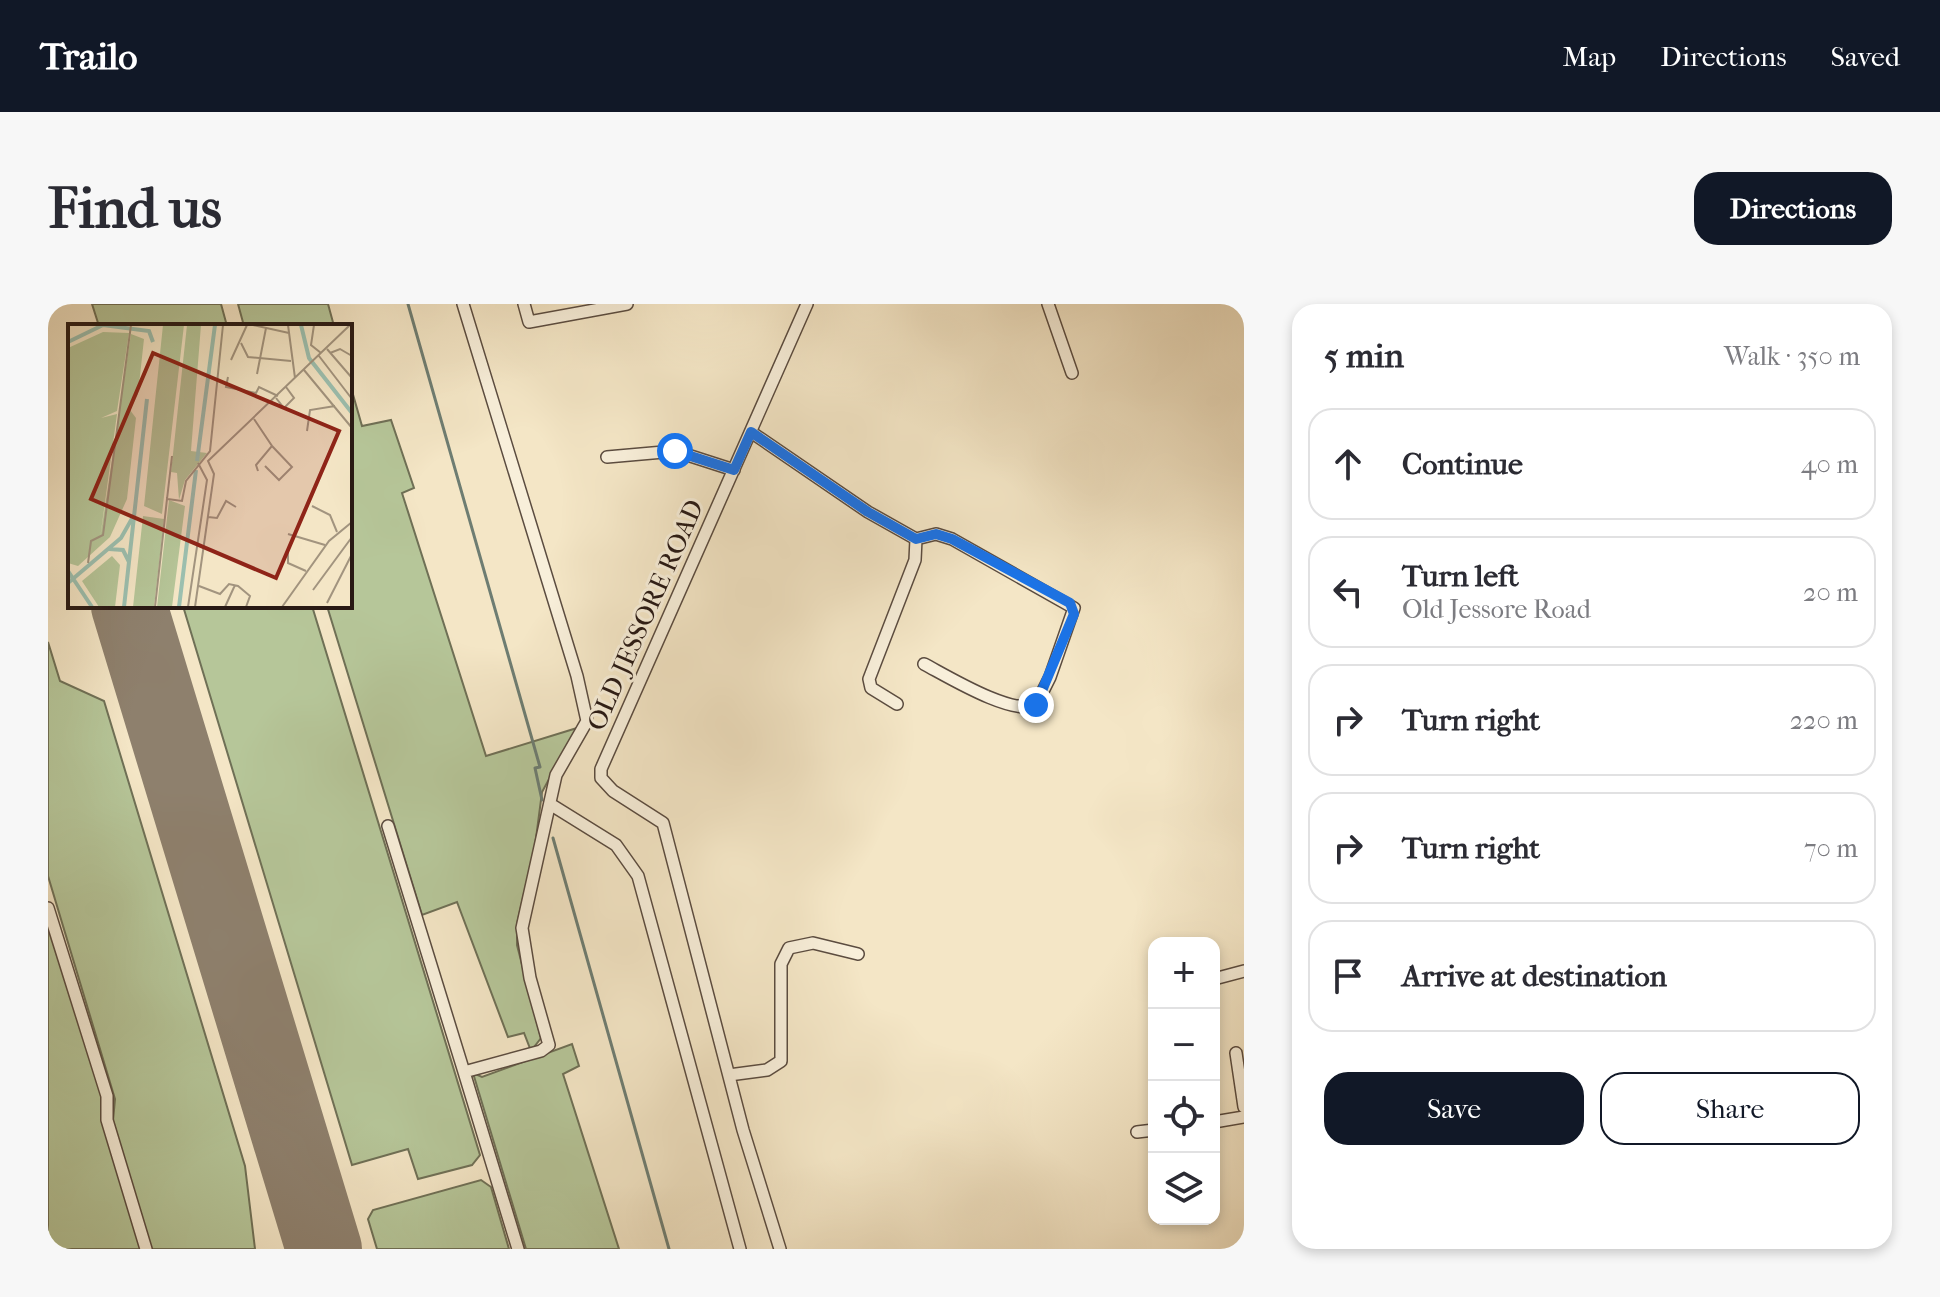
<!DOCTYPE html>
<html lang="en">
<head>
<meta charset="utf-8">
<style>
  :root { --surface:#fff; --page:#f7f7f7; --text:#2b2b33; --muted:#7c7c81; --line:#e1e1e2; --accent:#111827 }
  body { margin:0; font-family:"IM FELL French Canon",serif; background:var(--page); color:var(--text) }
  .controls { position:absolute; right:24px; bottom:24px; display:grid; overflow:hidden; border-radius:16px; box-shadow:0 4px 12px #0003 }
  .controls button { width:72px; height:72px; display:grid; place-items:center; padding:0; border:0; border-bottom:2px solid var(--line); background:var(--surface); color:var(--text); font:40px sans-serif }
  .stop { position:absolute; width:24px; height:24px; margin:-18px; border:6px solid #1a73e8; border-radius:50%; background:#fff }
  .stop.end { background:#1a73e8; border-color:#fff; box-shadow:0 2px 8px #0008 }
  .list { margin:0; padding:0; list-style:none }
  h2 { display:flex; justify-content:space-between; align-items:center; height:104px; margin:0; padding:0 32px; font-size:34px }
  h2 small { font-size:26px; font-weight:400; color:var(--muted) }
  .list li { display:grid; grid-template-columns:52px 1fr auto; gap:24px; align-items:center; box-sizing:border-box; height:112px; margin:0 16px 16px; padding:0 16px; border:2px solid var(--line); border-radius:24px }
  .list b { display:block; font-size:30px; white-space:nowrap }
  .list p { margin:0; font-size:26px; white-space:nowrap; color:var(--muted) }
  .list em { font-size:26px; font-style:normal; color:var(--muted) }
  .actions { display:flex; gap:16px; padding:24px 32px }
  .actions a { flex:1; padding:18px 0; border:2px solid var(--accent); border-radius:24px; text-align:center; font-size:28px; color:var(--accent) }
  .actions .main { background:var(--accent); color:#fff }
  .icon { flex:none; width:44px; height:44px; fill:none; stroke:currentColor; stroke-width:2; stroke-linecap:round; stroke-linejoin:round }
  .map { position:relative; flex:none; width:1196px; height:945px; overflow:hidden; border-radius:24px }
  header { display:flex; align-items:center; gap:48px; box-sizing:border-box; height:112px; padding:0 40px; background:var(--accent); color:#fff }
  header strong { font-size:38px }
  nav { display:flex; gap:44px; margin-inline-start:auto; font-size:28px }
  .intro { display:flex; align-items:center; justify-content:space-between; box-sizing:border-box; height:192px; padding:0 48px }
  h1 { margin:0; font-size:56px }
  .button { padding:20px 36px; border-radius:24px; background:var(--accent); color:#fff; font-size:28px; font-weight:700 }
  main { display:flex; gap:48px; padding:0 48px }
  aside { flex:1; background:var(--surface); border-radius:24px; box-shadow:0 4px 12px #0003 }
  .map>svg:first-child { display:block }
  .green { fill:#b6c699; stroke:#6f7056; stroke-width:2 }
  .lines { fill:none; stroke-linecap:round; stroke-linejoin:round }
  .stream { stroke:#6e7d72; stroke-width:3 }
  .taxiway { stroke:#8e806d; stroke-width:30 }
  .runway { stroke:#8e806d; stroke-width:76 }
  .minor-casing { stroke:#5b4c40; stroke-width:14 }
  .minor { stroke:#f8efda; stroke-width:11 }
  .route { stroke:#1a73e8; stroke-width:10 }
  .labels { text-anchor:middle; stroke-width:6; stroke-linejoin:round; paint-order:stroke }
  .street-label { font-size:26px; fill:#281914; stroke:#f8efda }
  .inset-river { fill:none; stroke:#9cc0b0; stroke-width:4 }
  .inset-road { fill:none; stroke:#a2947f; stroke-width:2 }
  .view { fill:#8f2418; fill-opacity:0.15; stroke:#8f2418; stroke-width:4 }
  .inset-edge { fill:none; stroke:#281914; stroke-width:4 }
</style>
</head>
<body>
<header>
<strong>Trailo</strong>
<nav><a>Map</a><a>Directions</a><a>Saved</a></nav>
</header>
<div class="intro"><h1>Find us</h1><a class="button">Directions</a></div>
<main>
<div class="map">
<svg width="1196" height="945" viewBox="0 0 1196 945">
  <rect width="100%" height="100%" fill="#f4e6c6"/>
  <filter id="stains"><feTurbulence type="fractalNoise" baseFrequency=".0025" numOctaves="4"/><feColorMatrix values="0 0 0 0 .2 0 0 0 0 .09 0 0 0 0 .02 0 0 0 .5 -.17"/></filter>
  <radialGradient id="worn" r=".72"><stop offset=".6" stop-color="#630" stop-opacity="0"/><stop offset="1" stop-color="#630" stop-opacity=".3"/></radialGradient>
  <path class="green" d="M44,0H173L179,22H51Z
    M190,0H280L286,22H196Z
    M302,80L314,122L343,116L366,184L354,189L438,452L529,424L494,488L487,542L469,620V641L493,734L483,747L476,729L460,733L409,598L374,611L279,302H302Z
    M135,302H264L432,851L424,861L370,875L360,845L304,861Z
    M0,338L12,377L56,397L197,862L207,945H103L65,817L67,795L0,572Z
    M0,622L57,802L94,945H0Z
    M524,740L531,762L515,770L571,945H478L425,769L434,773Z
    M433,876L443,883L461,945H329L320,915L325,906Z"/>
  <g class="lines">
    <path class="stream" d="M360,0L492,463L487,464L494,496
      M505,534L621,945"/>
    <path class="taxiway" d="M271,930L272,945"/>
    <path class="runway" d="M81,302L276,945"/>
    <g class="minor-casing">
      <path id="minor" d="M415,0L529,372L539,417L508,471L474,624L482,674L501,741L493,747L416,768L470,945
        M476,0L481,18L579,0
        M1000,0L1024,69
        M703,128L820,208L868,235L867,256L821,375L823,384L849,400
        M559,153L627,147L686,166
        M868,235L888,230L904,235L1026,304L1002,373L988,401C964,412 899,372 876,360
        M502,500L568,541L590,572L692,945
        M340,522L416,768
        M0,604L59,792V816L98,945
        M1166,675L1196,667
        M1188,749L1196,803
        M681,771L719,766L733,757V660L741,644L765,639L810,650
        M1166,818L1196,813
        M1089,828L1106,826
        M732,945L695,826L615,519L565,487L553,474V465L759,0"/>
    </g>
    <use href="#minor" class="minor"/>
  </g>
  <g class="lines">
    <path class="route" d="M627,147L686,166L703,128L820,208L868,235L888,230L904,235L1022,299L1026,310L988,401"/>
  </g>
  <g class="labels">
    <g class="street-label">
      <text transform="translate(597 311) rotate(-66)" y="9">OLD JESSORE ROAD</text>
    </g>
  </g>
  <g transform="translate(20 20)">
    <rect width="284" height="284" fill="#f4e6c6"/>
    <path d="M95,1H116L94,190L76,182ZM119,1H133L123,127L139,129L117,156L111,176L109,149L103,148ZM35,8L61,9L49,87L33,94L49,90L32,215L63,10L76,15L70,70L62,86L68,94L59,175L42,213L10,242L0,239V24ZM101,176L117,182L104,283H89ZM75,192L96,195L86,283H65ZM44,232L52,241L47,283H31L14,257Z" fill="#b6c699"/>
    <path class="inset-river" d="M233,1L241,34L284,89M0,18L35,1L81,7L85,18M129,137L147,1M41,225L55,226L61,238M0,247L24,283M0,259L53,214L66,191M56,283L79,75M111,283L128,146"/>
    <path class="inset-road" d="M185,1L221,9M220,1L227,54M246,1L243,21L253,29M173,19L180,33L223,37M259,25L284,54M262,29L272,25L284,32M251,32L284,75M163,36L179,1M236,46L284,104M189,50L198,4M160,53L158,63L188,69L191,63L210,72M208,74L216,84L226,74L218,63M186,95L204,122L188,141L190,147M239,107L242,86L267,82M197,142L211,156L224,143L204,122M99,175L104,132M244,182L262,191L269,208M140,193L149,194L158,177L168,183M220,210L257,221M220,223V239L238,247M20,239L23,217L35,211L63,1M131,262L152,270L161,260L170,262L182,272L178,283M245,266L284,213M259,279L284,230M87,283L99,175L114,177L118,157L142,127L155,1M120,283L139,156L130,139M127,283L146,150L140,137L282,1M157,283L167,261M214,283L261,217L284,198"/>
    <path class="view" d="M85,29L271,107L208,254L23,175Z"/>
    <rect width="284" height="284" class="inset-edge"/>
  </g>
  <rect width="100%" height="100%" filter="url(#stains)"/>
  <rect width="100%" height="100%" fill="url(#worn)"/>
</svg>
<div class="controls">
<button>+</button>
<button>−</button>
<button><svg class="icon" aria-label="locate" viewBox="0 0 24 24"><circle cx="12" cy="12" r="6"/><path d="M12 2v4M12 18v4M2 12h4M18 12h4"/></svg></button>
<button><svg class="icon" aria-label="layers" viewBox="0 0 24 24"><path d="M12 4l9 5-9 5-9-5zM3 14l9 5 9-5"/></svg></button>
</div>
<div class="stop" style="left:627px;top:147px"></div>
<div class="stop end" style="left:988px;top:401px"></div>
</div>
<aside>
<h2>5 min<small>Walk · 350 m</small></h2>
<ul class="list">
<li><svg class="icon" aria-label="ahead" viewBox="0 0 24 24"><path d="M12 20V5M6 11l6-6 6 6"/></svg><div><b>Continue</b></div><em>40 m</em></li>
<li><svg class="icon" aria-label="left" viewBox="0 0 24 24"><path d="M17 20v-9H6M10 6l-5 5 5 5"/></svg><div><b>Turn left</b><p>Old Jessore Road</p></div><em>20 m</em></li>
<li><svg class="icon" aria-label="right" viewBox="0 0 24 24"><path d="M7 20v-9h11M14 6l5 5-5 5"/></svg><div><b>Turn right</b></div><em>220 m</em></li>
<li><svg class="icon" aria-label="right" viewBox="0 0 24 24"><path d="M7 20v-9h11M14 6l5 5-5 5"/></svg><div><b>Turn right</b></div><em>70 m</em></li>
<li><svg class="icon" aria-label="arrive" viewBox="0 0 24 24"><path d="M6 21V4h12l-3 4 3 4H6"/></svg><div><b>Arrive at destination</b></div></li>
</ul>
<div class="actions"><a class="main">Save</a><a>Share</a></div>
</aside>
</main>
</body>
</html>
